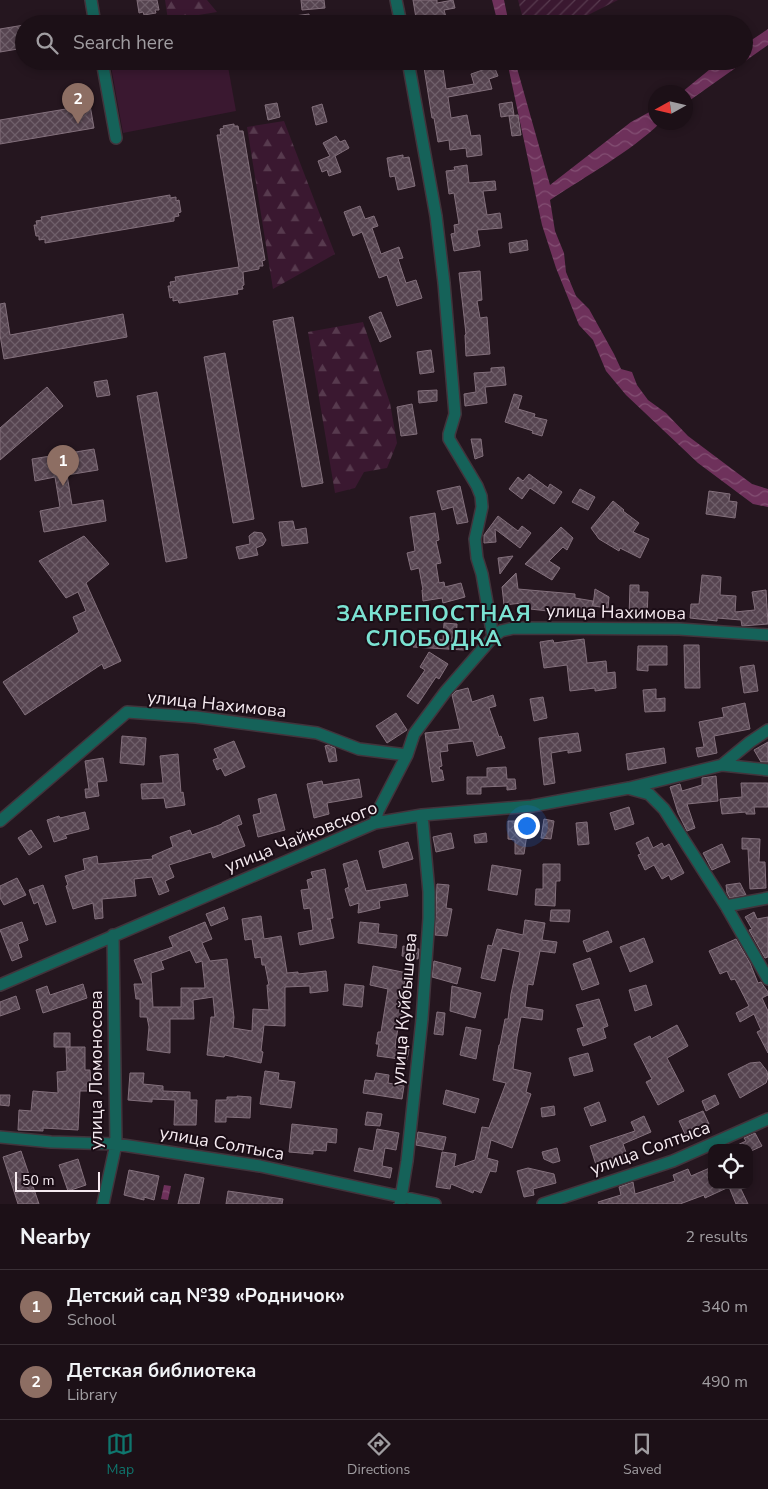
<!DOCTYPE html>
<html lang="en">
<head>
<meta charset="utf-8">
<style>
  :root { --surface:#1c1017; --page:#251920; --text:#f1f3f6; --muted:#a09da1; --line:#3a3036; --accent:#0f766e }
  body { margin:0; font-family:"Nunito Sans",sans-serif; background:var(--page); color:var(--text) }
  .controls { position:absolute; right:15px; bottom:15px; display:grid; overflow:hidden; border-radius:10px; box-shadow:0 2px 8px #0003 }
  .controls button { width:45px; height:45px; display:grid; place-items:center; padding:0; border:0; border-bottom:1px solid var(--line); background:var(--surface); color:var(--text); font:25px sans-serif }
  .compass { position:absolute; left:648px; top:85px; width:45px; height:45px; border-radius:50%; background:var(--surface); box-shadow:0 2px 8px #0003; rotate:262deg }
  .scale { position:absolute; left:15px; bottom:12px; width:85px; box-sizing:border-box; padding-left:5px; border:2px solid #f5eaf0; border-top:0; font-size:14px; line-height:18px; white-space:nowrap; color:#f5eaf0; -webkit-text-stroke:4px #1b0d16; paint-order:stroke }
  .you { position:absolute; left:526px; top:825px; width:18px; height:18px; margin:-12px; border:4px solid #fff; border-radius:50%; background:#1a73e8; box-shadow:0 0 0 8px #1a73e833 }
  .badge { display:grid; place-items:center; width:32px; height:32px; border-radius:50%; background:var(--accent); color:#fff; font-size:16px; font-weight:700 }
  .pin { position:absolute; translate:-50% -41px; filter:drop-shadow(0 1px 2px #0008) }
  .pin::after { content:''; position:absolute; top:26px; width:18px; height:15px; background:inherit; clip-path:polygon(0 0,100% 0,50% 100%) }
  .list { margin:0; padding:0; list-style:none }
  h2 { display:flex; justify-content:space-between; align-items:center; height:65px; margin:0; padding:0 20px; font-size:21px }
  h2 small { font-size:16px; font-weight:400; color:var(--muted) }
  .list li { display:grid; grid-template-columns:32px 1fr auto; gap:15px; align-items:center; box-sizing:border-box; height:75px; padding:0 20px; border-top:1px solid var(--line) }
  .list b { display:block; font-size:19px; white-space:nowrap }
  .list p { margin:0; font-size:16px; white-space:nowrap; color:var(--muted) }
  .list em { font-size:16px; font-style:normal; color:var(--muted) }
  .icon { flex:none; width:28px; height:28px; fill:none; stroke:currentColor; stroke-width:2; stroke-linecap:round; stroke-linejoin:round }
  .map { position:relative; flex:none; width:768px; height:1204px; overflow:hidden }
  .search { position:absolute; background:var(--surface); box-shadow:0 2px 8px #0003; left:15px; right:15px; top:15px; height:55px; display:flex; align-items:center; gap:12px; box-sizing:border-box; padding:0 18px; border-radius:28px; color:var(--muted); font-size:19px }
  .sheet { height:215px; background:var(--surface) }
  nav { display:flex; justify-content:space-around; align-items:center; box-sizing:border-box; height:70px; border-top:1px solid var(--line); background:var(--surface); font-size:14px; color:var(--muted) }
  nav a { display:grid; justify-items:center; gap:2px }
  nav .on { color:var(--accent) }
  .map>svg:first-child { display:block }
  .grass { fill:#3a1830 }
  .forest { fill:url(#forest-firs) }
  .garden { fill:url(#garden-furrows) }
  .water { fill:url(#water-waves) }
  .building { fill:url(#building-cross-hatch); stroke:#83707c; fill-rule:evenodd }
  .lines { fill:none; stroke-linecap:round; stroke-linejoin:round }
  .street-casing { stroke:#42343c; stroke-width:14 }
  .street { stroke:#156259; stroke-width:11 }
  .labels { text-anchor:middle; stroke-width:4; stroke-linejoin:round; paint-order:stroke }
  .street-label { font-size:18px; fill:#f5eaf0; stroke:#1b0d16 }
  .district-label { font-size:22px; font-weight:bold; letter-spacing:1px; fill:#7be2d2; stroke:#1b0d16 }
</style>
</head>
<body>
<div class="map">
<svg width="768" height="1204" viewBox="0 0 768 1204">
  <defs>
    <pattern id="forest-firs" width="22" height="20" patternUnits="userSpaceOnUse" patternTransform="scale(1.25)"><rect width="22" height="20" fill="#3a1830"/><path d="M5 1l3.5 6h-7zM16 11l3.5 6h-7z" fill="#573a4e"/></pattern>
    <pattern id="garden-furrows" width="10" height="10" patternUnits="userSpaceOnUse" patternTransform="scale(1.25)"><rect width="10" height="10" fill="#3a1830"/><path d="M-1 1l2-2M0 10L10 0M9 11l2-2" fill="none" stroke="#573a4e"/></pattern>
    <pattern id="water-waves" width="16" height="10" patternUnits="userSpaceOnUse" patternTransform="scale(1.25)"><rect width="16" height="10" fill="#6e315b"/><path d="M0 5q4-4 8 0t8 0" fill="none" stroke="#834f73"/></pattern>
    <pattern id="building-cross-hatch" width="8" height="8" patternUnits="userSpaceOnUse" patternTransform="scale(1.25)"><rect width="8" height="8" fill="#564450"/><path d="M0 0l8 8M0 8l8-8" fill="none" stroke="#6f5f6a"/></pattern>
  </defs>
  <rect width="100%" height="100%" fill="#25161f"/>
  <path class="grass" d="M110,61H227L236,111L123,133Z"/>
  <path class="forest" d="M165,0H207L217,12L168,20Z
    M284,121L335,254L273,289L247,127Z
    M363,322L390,403L397,443L387,468L364,472L355,488L335,493L308,332Z"/>
  <path class="garden" d="M518,0H618L584,17L523,19Z"/>
  <path class="water" d="M492,0H504L509,24H498Z
    M768,29V45L686,103V92H682L720,61H744V45Z
    M507,61H515L550,185L631,122L655,109L656,122L660,123C630,152 586,176 550,200L555,231L564,253L566,272L576,296L589,309L614,354L621,369L632,372L637,385L648,400L666,413L688,436L752,484L768,489V507L753,504L698,463L626,395L606,371L593,340L579,325L556,268L542,225Z
    M164,1185L171,1186L168,1200L161,1199Z"/>
  <path class="building" d="M137,0H157L159,10H155L156,13L144,15L143,12L139,13Z
    M301,0H324L325,8L302,10Z
    M413,0H437V3L453,0L455,8L444,10L448,24H417Z
    M309,14L310,24H281L280,18Z
    M24,25V48L0,52V29Z
    M423,61H442L446,89L474,84L471,74L494,66L498,76L489,79L492,89L448,97L451,118L467,115L471,136L480,135L482,155L467,157L466,148L450,150L449,140L438,142L434,118H432Z
    M512,102L514,115L501,117L499,104Z
    M277,103L280,117L268,120L265,105Z
    M322,104L327,122L316,125L312,107Z
    M90,105L94,128L0,144V120Z
    M518,115L521,135L512,136L509,116Z
    M234,124V126H238L239,131H243L265,260L262,261L263,266H259V269L243,272L244,285L242,286L243,289L237,290L238,294L179,303L178,300L173,301V297L170,298L168,286H171L170,282L176,281L175,277L239,267L217,135H221L220,129L224,128L223,126Z
    M336,136L340,142L345,140L349,148L335,156L341,172L329,176L327,170L322,172L318,161L330,156L323,143Z
    M403,155V158L409,157L415,186L398,190L395,176L390,177L387,158Z
    M467,165L469,183L495,181L496,190L483,191L487,215L500,213L502,228L477,230L480,246L454,251L451,234L455,233L454,225L459,224L454,193L449,194L446,171L455,170L454,167Z
    M170,195V198L176,197V201L179,200L181,212L178,213L179,216L174,217V221L45,243V239L39,240V236H36L34,225H37L36,221L42,220L41,217Z
    M360,206L365,219L374,216L378,226L372,228L381,254L399,247L403,258L398,259L406,283L416,280L422,298L397,306L387,275L379,278L362,232L353,236L344,212Z
    M527,240L528,250L510,253L509,243Z
    M480,271L482,300L477,301L480,318L487,317L490,354L466,356L465,335L466,334L459,273Z
    M5,303L10,335L123,314L127,337L4,359L0,335V304Z
    M381,312L391,337L380,342L369,317Z
    M293,317L323,483L302,487L273,321Z
    M431,350L434,372L420,374L417,352Z
    M225,353L254,519L233,523L204,357Z
    M504,367L506,385L485,387L487,403L465,406L464,394L476,392L474,373L491,372V368Z
    M107,380L110,395L97,397L94,382Z
    M47,387L63,406L0,460V428Z
    M437,390V401L419,403L418,391Z
    M157,392L187,558L166,562L137,396Z
    M514,394L522,396L518,409L535,414L534,417L547,420L542,436L532,433L533,431L505,422Z
    M412,404L417,434L401,436L397,407Z
    M471,439H481L483,456L475,459Z
    M94,449L98,470L67,475L72,505L103,500L106,521L44,532L40,511L60,507L55,477L35,481L32,459Z
    M529,474L548,488L550,484L562,492L554,504L530,488L522,499L509,489L518,477L523,481Z
    M460,486L468,522L457,524L453,507L442,510L437,491Z
    M580,489L595,497L588,510L572,502Z
    M709,491L730,494L729,501L737,502L735,518L706,514Z
    M613,501L624,510L623,511L639,523L633,532L649,539L640,558L620,548L619,551L599,539L591,528Z
    M435,513L439,540L436,541L441,563L436,564L439,583L444,582L445,587L461,583L465,597L443,603L442,598L423,601L422,590H423L419,568L411,570L407,553L415,551L410,517Z
    M498,516L518,531L522,526L531,533L520,548L495,529L496,542L484,543V535Z
    M293,521L295,530L306,528L308,543L282,546L279,522Z
    M561,527L573,538L567,550L563,547L549,561L560,568L552,580L525,564Z
    M254,532L262,533L266,540L263,545L256,548L258,555L239,559L236,547L250,544L249,536Z
    M84,536L109,564L86,583L121,661L104,669L102,664L25,715L3,682L79,632L73,617L86,611L78,592L66,598L39,561Z
    M513,556L500,574L498,558Z
    M516,573L518,589L575,594V598L593,601L590,618L581,616V612L557,609V612L521,608L522,603L504,605L502,587Z
    M702,575L721,577L720,595L736,596L735,612L755,610L752,592L766,590L768,624L742,626L741,620L717,618V621L690,618L691,604H699Z
    M630,585H639V592H648L647,618H629Z
    M595,589L609,597L608,608L593,606Z
    M444,623L457,624L456,643L465,645L464,650L413,647L416,634L443,640Z
    M584,639L587,663L606,661L607,673L615,672L616,688L595,691V688L570,691L567,665L544,668L540,642L553,640L554,643Z
    M684,645H699L700,688H685Z
    M638,646H667V665H648V671L637,670Z
    M429,652L448,664L439,679L436,677L418,704L407,696L425,670L420,667Z
    M754,665L758,691L744,693L740,667Z
    M468,688L472,702L493,695L496,706L489,708L499,737L501,736L505,748L477,756L473,741L447,744L448,751L440,752L442,766L439,767L440,770H442L444,780L432,782L425,733L460,729L452,695L456,691Z
    M656,689V699L665,698V711L645,712L643,690Z
    M543,697L547,718L534,721L530,699Z
    M745,703L750,729L714,736L717,753L698,757L696,748L704,747L699,722L724,717L722,708Z
    M396,713L407,730L387,743L376,726Z
    M578,733L581,751L568,753V750L551,753L555,783L544,785L539,738Z
    M122,736L146,738L144,765L120,763Z
    M234,741L245,767L225,776L221,768L217,770L213,760L218,758L214,749Z
    M768,742V762H761L754,750Z
    M328,745L335,748L337,761L329,762L325,746Z
    M664,748L666,763L628,770L626,754Z
    M178,754L181,793L183,792L185,805L166,808L164,798L142,799L141,784L163,783L160,756Z
    M103,758L107,781L97,782L99,796L86,798L85,789H89L85,761Z
    M506,767L507,779H515L516,789L507,790V786L481,787V794H467V777H487V768Z
    M716,776L718,801L687,804L695,828L687,831L678,813L670,787L680,784L682,791L702,785V778Z
    M359,779L362,797L327,803L329,814L314,818L307,784L322,781L323,785Z
    M741,783H768V807H754L755,814H746V812L722,814L720,799L742,797Z
    M276,794L285,830L258,837L253,815L261,813L258,799Z
    M629,807L634,824L615,830L610,813Z
    M85,812L89,829L65,835L67,838L54,842L47,820L59,816L60,818Z
    M239,815L242,824L237,826L245,846L213,858L211,852L169,865L174,877L165,881L169,891L159,895L152,877L134,879L136,896L102,899L103,918L95,919L93,903L73,909L66,886L68,885L65,876L85,870L83,859L97,856L98,864L153,859L152,856L173,847L170,837L190,830L192,835L222,824V823Z
    M544,819L554,821L551,839L541,838Z
    M508,821H527V834L524,854H515V840L508,839Z
    M587,822L589,844L578,845L576,823Z
    M31,830L42,847L29,855L18,838Z
    M451,833L454,848L436,852L433,837Z
    M486,833L487,842L475,843L474,835Z
    M648,837L653,848L662,843L664,847L669,844L684,873L671,880L669,875L662,879L654,865L645,870L638,855L641,854L636,843Z
    M742,838L760,839L759,862H765L766,888L750,889L748,849H742Z
    M408,842L413,859L383,868L379,851Z
    M722,844L730,862L712,870L703,853Z
    M357,860L366,891L406,884L408,896L379,901L380,908L358,913L359,903L350,906L345,889L349,887L343,864Z
    M543,864H560V881H556L555,906L535,905L536,889H543Z
    M492,865L521,870L517,895L488,890Z
    M325,869L333,918L327,919H330L334,938L300,945L298,933L313,930L310,908L304,909L301,890L309,889L307,880L313,878L311,872Z
    M17,878L26,895L4,905L0,898V886Z
    M740,883L746,895L730,898L727,893L726,885Z
    M437,884L449,885L446,908L452,909L447,936L435,935Z
    M43,885L56,922L46,925L38,902L34,904L29,890Z
    M224,907L228,919L211,926L206,914Z
    M551,910H570L569,922L550,921Z
    M754,912L757,919L768,917V957L765,958L749,930L752,929L745,917Z
    M261,916L264,939L281,936L287,973L298,972V974L326,971L328,991L310,993V986L285,987V1026L264,1025L261,1051L263,1052L261,1063L225,1055L224,1057L207,1055L211,1017H215L213,997L193,1000L194,1019H170V1053L147,1050L149,1027L147,1017H140V999H136L134,984H143L134,960L173,947L169,937L205,922L212,939L202,943L210,961L227,959L234,1017L233,1028L252,1031L253,1009L269,1010L267,985H269L265,965H262L261,957L255,958L252,939L245,940L242,919ZM190,950L196,963L202,961L205,988H181V1007H153L151,973L164,969L161,961Z
    M525,920L545,923L542,940L557,942L555,953L540,951L533,985L528,984L525,1007L543,1010L542,1020L521,1017L517,1037L513,1069L531,1073L526,1092L531,1094L512,1148L491,1140L487,1158L498,1161L496,1172L490,1171L481,1193L474,1190L473,1193L451,1184L450,1189L436,1187L442,1152L456,1154L454,1167L475,1160L482,1127L489,1128L506,1083L493,1080L499,1045H500L505,1019H508L511,994L520,952L502,948L495,981L481,978L488,945L492,946L497,929L523,935Z
    M22,922L28,940L18,944L22,957L12,961L0,930Z
    M360,922L379,924L378,933L397,935L396,948L358,943Z
    M608,931L612,942L587,952L583,941Z
    M644,938L653,962L630,972L620,947Z
    M736,939L750,963L758,983L761,982L768,992V995L762,998L768,1011V1053L757,1032L761,1030L754,1014L740,1022L736,1013L749,1006L735,979L731,980L727,971L720,974L709,951Z
    M403,946L419,949L418,959L402,956Z
    M590,958L599,984L582,990L573,964Z
    M434,961L461,968L457,984L432,977Z
    M373,966L407,973L402,993L407,994L402,1028H398L395,1047L409,1049L407,1060L377,1056L379,1044H376L378,1032H381L388,989L370,985Z
    M83,984L87,998L43,1013L36,990L47,986L50,995Z
    M345,984L364,986L362,1007L343,1005Z
    M646,985L652,1005L635,1011L629,990Z
    M452,986L481,993L475,1018L450,1011Z
    M16,996L20,1009L0,1016V1002Z
    M599,999L608,1026L603,1028L606,1038L583,1046L577,1029L584,1027L576,1005Z
    M437,1012L445,1013L443,1035L434,1034Z
    M677,1025L688,1046L667,1058L684,1091L658,1105L646,1082L652,1079L634,1044L650,1036L651,1039Z
    M466,1027L481,1030L476,1059L460,1055Z
    M54,1033H70V1047H54Z
    M66,1047H85V1070H90L91,1091H80L78,1130L43,1128V1131L18,1130L19,1110L31,1111L33,1091L58,1093L57,1072L67,1071Z
    M588,1053L593,1071L574,1076L569,1058Z
    M760,1062L767,1071L768,1077L766,1083L740,1098L728,1074L750,1063Z
    M265,1071L279,1073L278,1080L295,1082L291,1108L260,1104Z
    M130,1073H144L143,1084L163,1086V1091L190,1092V1100H197L196,1125H174L175,1100L152,1099V1102L128,1100Z
    M376,1073L389,1075L388,1083L404,1086L402,1099L363,1093L365,1080L374,1081Z
    M446,1090L479,1099L475,1113L443,1104Z
    M0,1095H10L9,1106L0,1105Z
    M715,1095L719,1104L706,1111L702,1101Z
    M237,1096L251,1097L250,1118L226,1117V1122H215L216,1100H227V1097H237Z
    M599,1102L606,1121L591,1126L584,1108Z
    M554,1106L555,1115L542,1117L541,1108Z
    M703,1111L709,1124L685,1134L679,1121Z
    M367,1112L382,1114L380,1126L365,1125Z
    M644,1116L651,1132L623,1144L629,1161L598,1171L590,1146L635,1131L631,1122Z
    M292,1124L337,1129L336,1143L327,1142L326,1151L313,1150V1154L289,1152Z
    M377,1129L399,1133L396,1150L385,1148L382,1166L392,1168L390,1178L354,1171L359,1148L373,1151Z
    M418,1132L446,1137L443,1150L416,1145Z
    M755,1133L762,1146L749,1152V1148H731L746,1141L744,1138Z
    M557,1148L560,1161L553,1163L544,1159L542,1152Z
    M21,1151L39,1204H18L3,1157Z
    M78,1159L86,1185L68,1191L59,1165Z
    M712,1167V1185H739L748,1204H736L729,1187L705,1198L704,1195L680,1204H599L598,1202L621,1195L619,1187L633,1182L635,1194L675,1181L673,1175L688,1169L691,1176Z
    M528,1168L554,1174L556,1183L533,1189L534,1195L524,1197L517,1171Z
    M129,1170L159,1176L154,1200L144,1197V1200L124,1195Z
    M185,1174L204,1178L199,1204H178Z
    M228,1191L283,1199L282,1204H226Z"/>
  <g class="lines">
    <g class="street-casing">
      <path id="street" d="M91,0L95,24
        M396,0L401,24
        M102,61L116,138
        M408,61L436,216L444,283L455,414L449,434V439L477,486L481,496L482,507L475,539L477,558L482,574L493,637
        M722,765L768,770
        M631,789L649,794L664,809L726,906L768,979
        M0,821L127,712L196,717L317,733L359,749L407,755
        M375,823L378,811L407,755L414,734L446,691L493,637L501,631L514,628L679,629L768,635
        M726,906L768,898
        M0,985L375,823L422,815L532,806L629,788L722,765L750,742L768,730
        M0,1137L51,1142L116,1144L260,1166L435,1204
        M103,1204L116,1144L113,935
        M400,1204L407,1161L422,1019L429,918V892L422,815
        M543,1204L673,1161L768,1119"/>
    </g>
    <use href="#street" class="street"/>
  </g>
  <g class="labels">
    <g class="street-label">
      <text transform="translate(616 612) rotate(1)" y="6">улица Нахимова</text>
      <text transform="translate(217 704) rotate(6)" y="6">улица Нахимова</text>
      <text transform="translate(301 837) rotate(-22)" y="6">улица Чайковского</text>
      <text transform="translate(404 1009) rotate(-85)" y="6">улица Куйбышева</text>
      <text transform="translate(96 1070) rotate(-90)" y="6">улица Ломоносова</text>
      <text transform="translate(222 1143) rotate(10)" y="6">улица Солтыса</text>
      <text transform="translate(650 1148) rotate(-20)" y="6">улица Солтыса</text>
    </g>
    <g class="district-label">
      <text x="434" y="621">ЗАКРЕПОСТНАЯ<tspan x="434" dy="25">СЛОБОДКА</tspan></text>
    </g>
  </g>
</svg>
<div class="controls">
<button><svg class="icon" aria-label="locate" viewBox="0 0 24 24"><circle cx="12" cy="12" r="6"/><path d="M12 2v4M12 18v4M2 12h4M18 12h4"/></svg></button>
</div>
<svg class="compass" viewBox="-18 -18 36 36"><path d="M0-13l5 13h-10z" fill="#e53935"/><path d="M0 13l5-13h-10z" fill="#a09da1"/></svg>
<div class="scale">50 m</div>
<div class="you"></div>
<div class="pin badge" style="left:63px;top:486px;background:#8d6e63">1</div>
<div class="pin badge" style="left:78px;top:124px;background:#8d6e63">2</div>
<div class="search"><svg class="icon" aria-label="search" viewBox="0 0 24 24"><circle cx="10" cy="10" r="6"/><path d="M15 15l6 6"/></svg>Search here</div>
</div>
<section class="sheet">
<h2>Nearby<small>2 results</small></h2>
<ul class="list">
<li><span class="badge" style="background:#8d6e63">1</span><div><b>Детский сад №39 «Родничок»</b><p>School</p></div><em>340 m</em></li>
<li><span class="badge" style="background:#8d6e63">2</span><div><b>Детская библиотека</b><p>Library</p></div><em>490 m</em></li>
</ul>
</section>
<nav>
<a class="on"><svg class="icon" aria-label="map" viewBox="0 0 24 24"><path d="M3 6l6-2 6 2 6-2v14l-6 2-6-2-6 2zM9 4v14M15 6v14"/></svg>Map</a>
<a><svg class="icon" aria-label="directions" viewBox="0 0 24 24"><path d="M12 3l9 9-9 9-9-9zM9 14v-3h6M13 9l2 2-2 2"/></svg>Directions</a>
<a><svg class="icon" aria-label="saved" viewBox="0 0 24 24"><path d="M7 4h10v16l-5-4-5 4z"/></svg>Saved</a>
</nav>
</body>
</html>
